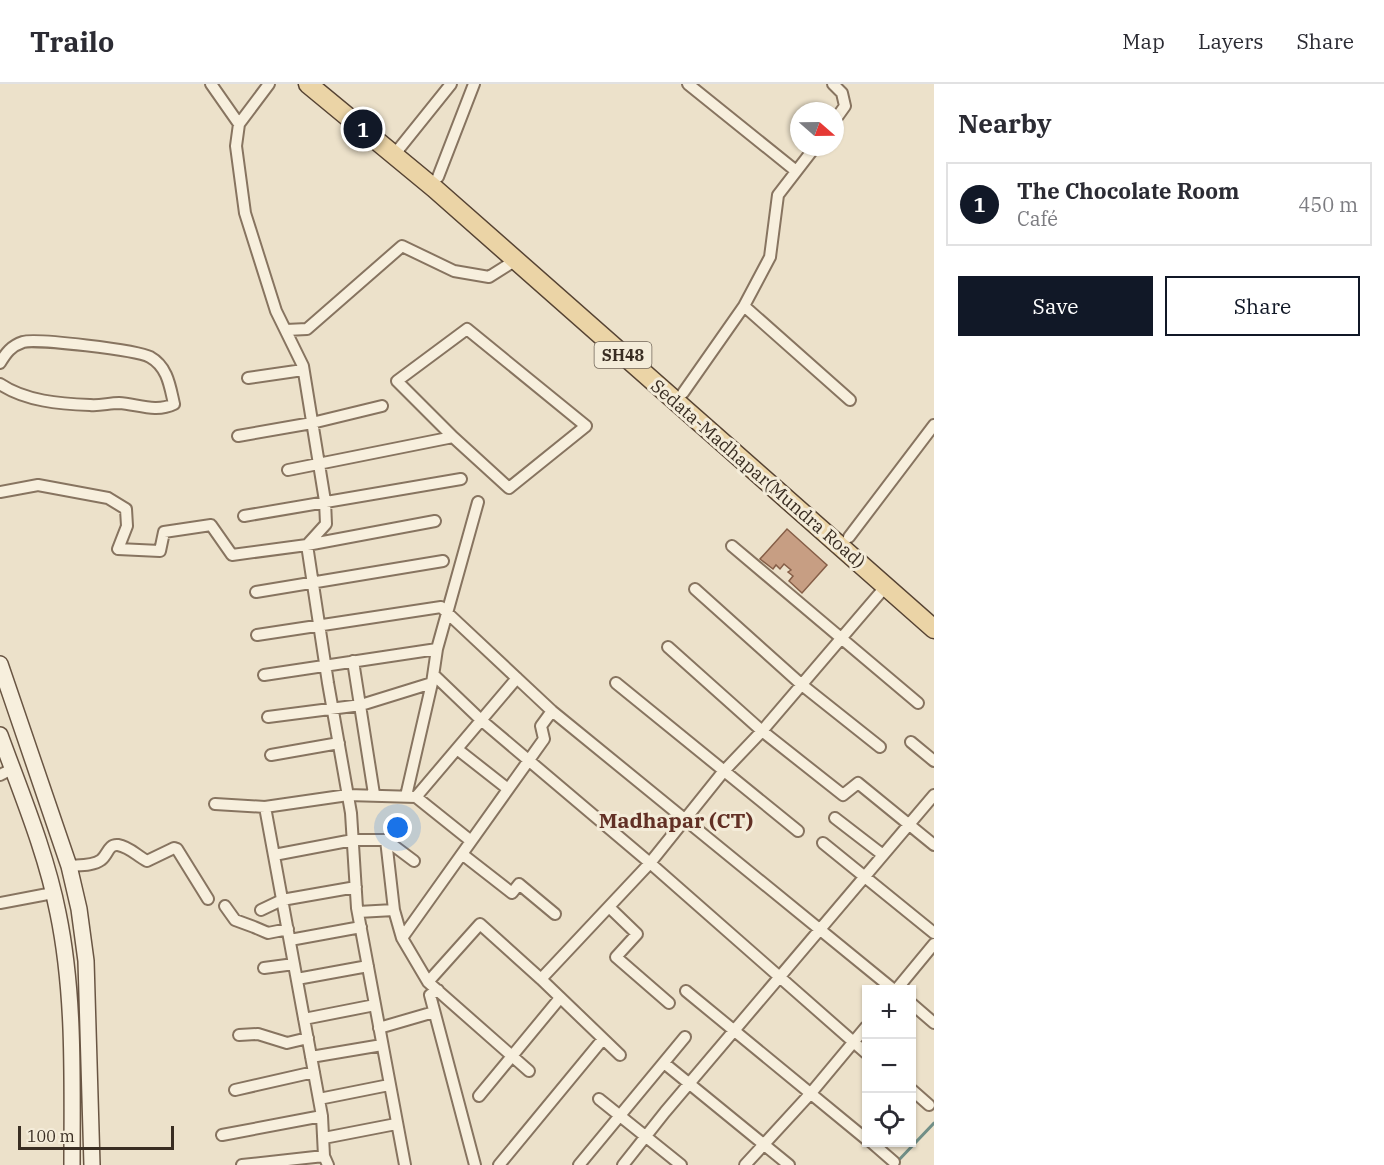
<!DOCTYPE html>
<html lang="en">
<head>
<meta charset="utf-8">
<style>
  :root { --surface:#fff; --page:#f7f7f7; --text:#2b2b33; --muted:#7c7c81; --line:#e1e1e2; --accent:#111827 }
  body { margin:0; font-family:"IBM Plex Serif",serif; background:var(--page); color:var(--text) }
  .controls { position:absolute; right:18px; bottom:18px; display:grid; overflow:hidden; border-radius:0px; box-shadow:0 2px 4px #0004 }
  .controls button { width:54px; height:54px; display:grid; place-items:center; padding:0; border:0; border-bottom:2px solid var(--line); background:var(--surface); color:var(--text); font:30px sans-serif }
  .compass { position:absolute; left:790px; top:18px; width:54px; height:54px; border-radius:50%; background:var(--surface); box-shadow:0 2px 4px #0004; rotate:110deg }
  .scale { position:absolute; left:18px; bottom:15px; width:156px; box-sizing:border-box; padding-left:6px; border:3px solid #392d22; border-top:0; font-size:16px; line-height:21px; white-space:nowrap; color:#392d22; -webkit-text-stroke:4px #f4ecd9; paint-order:stroke }
  .you { position:absolute; left:398px; top:744px; width:21px; height:21px; margin:-15px; border:4px solid #fff; border-radius:50%; background:#1a73e8; box-shadow:0 0 0 9px #1a73e833 }
  .badge { display:grid; place-items:center; width:39px; height:39px; border-radius:50%; background:var(--accent); color:#fff; font-size:20px; font-weight:700 }
  .pin { position:absolute; translate:-50% -50%; border:3px solid #fff; box-shadow:0 2px 6px #0006 }
  .list { margin:0; padding:0; list-style:none }
  h2 { display:flex; justify-content:space-between; align-items:center; height:78px; margin:0; padding:0 24px; font-size:26px }
  h2 small { font-size:20px; font-weight:400; color:var(--muted) }
  .list li { display:grid; grid-template-columns:39px 1fr auto; gap:18px; align-items:center; box-sizing:border-box; height:84px; margin:0 12px 12px; padding:0 12px; border:2px solid var(--line); border-radius:0px }
  .list b { display:block; font-size:22px; white-space:nowrap }
  .list p { margin:0; font-size:20px; white-space:nowrap; color:var(--muted) }
  .list em { font-size:20px; font-style:normal; color:var(--muted) }
  .actions { display:flex; gap:12px; padding:18px 24px }
  .actions a { flex:1; padding:14px 0; border:2px solid var(--accent); border-radius:0px; text-align:center; font-size:21px; color:var(--accent) }
  .actions .main { background:var(--accent); color:#fff }
  .icon { flex:none; width:33px; height:33px; fill:none; stroke:currentColor; stroke-width:2; stroke-linecap:round; stroke-linejoin:round }
  .map { position:relative; flex:none; width:934px; height:1081px; overflow:hidden }
  header { display:flex; align-items:center; gap:36px; box-sizing:border-box; height:84px; padding:0 30px; background:var(--surface); border-bottom:2px solid var(--line) }
  header strong { font-size:28px }
  nav { display:flex; gap:33px; margin-inline-start:auto; font-size:21px }
  main { display:flex }
  aside { flex:1; background:var(--surface) }
  .map>svg:first-child { display:block }
  .lines { fill:none; stroke-linecap:round; stroke-linejoin:round }
  .stream { stroke:#718f87; stroke-width:3 }
  .building { fill:#c79e83; stroke:#855e47; stroke-width:1.5 }
  .street-casing { stroke:#877460; stroke-width:14 }
  .secondary-casing { stroke:#695543; stroke-width:18 }
  .primary-casing { stroke:#564333; stroke-width:21 }
  .street { stroke:#f7efdd; stroke-width:10 }
  .secondary { stroke:#f7efdd; stroke-width:15 }
  .primary { stroke:#ebd4a6; stroke-width:18 }
  .labels { text-anchor:middle; stroke-width:6; stroke-linejoin:round; paint-order:stroke }
  .shield { fill:#f4ecd9; stroke:#716659; stroke-width:1.5 }
  .shield-label { font-size:16px; font-weight:bold; fill:#392d22 }
  .street-label { font-size:18px; fill:#392d22; stroke:#f4ecd9 }
  .quarter-label { font-size:21px; font-weight:bold; fill:#623025; stroke:#f4ecd9 }
</style>
</head>
<body>
<header>
<strong>Trailo</strong>
<nav><a>Map</a><a>Layers</a><a>Share</a></nav>
</header>
<main>
<div class="map">
<svg width="934" height="1081" viewBox="0 0 934 1081">
  <rect width="100%" height="100%" fill="#ece1ca"/>
  <g class="lines">
    <path class="stream" d="M896,1079L934,1039"/>
  </g>
  <path class="building" d="M787,445L827,481L802,509L789,497L793,492L788,488L791,486L784,480L780,485L776,481L773,485L760,475Z"/>
  <g class="lines">
    <g class="street-casing">
      <path id="street" d="M211,0L239,40
        M269,0L239,40L236,62L245,129L276,227L303,282L325,417L326,440L307,461L328,599L351,729L357,824L405,1081
        M688,0L796,87
        M833,0L842,9L845,22L835,36
        M394,71L451,0
        M438,93L474,0
        M744,222L850,316
        M286,246L307,245L402,162L454,187L489,193L516,176
        M0,279C6,269 11,262 23,258C35,254 137,266 150,273C168,283 170,303 174,320C156,329 137,320 119,319C109,319 100,322 90,321C60,320 25,317 0,300
        M248,294L303,286
        M683,309L744,222L770,173L778,111L815,63
        M238,352L312,339L382,322
        M288,386L453,353L509,404L586,342L467,245L397,297L453,353
        M0,408L38,401L108,414L126,425L127,442L118,465L160,467L164,448L211,441L232,471L307,461L435,437
        M244,432L461,395
        M849,453L934,341
        M732,462L918,619
        M695,505L802,601L880,663
        M256,508L443,477
        M257,551L441,523L552,627L894,906
        M668,563L762,647L843,711L858,699L934,761
        M353,577L374,710
        M264,591L437,565
        M434,591L481,636L650,779L866,969
        M616,599L798,747
        M268,633L361,621L432,599
        M911,658L934,677
        M457,665L508,705
        M271,671L339,659
        M0,691L12,685
        M406,712L432,599L437,565L478,418
        M416,713L517,594
        M215,720L265,723L348,711L416,713L471,757
        M265,723L322,1032L324,1072L328,1081
        M835,734L883,771
        M386,756L394,826L402,854L428,898L529,987
        M823,759L934,849
        M462,770L512,809L519,800L555,830
        M274,771L353,756H386L414,777
        M69,782C78,781 93,782 101,776C108,771 108,760 118,761C130,763 137,772 147,777L174,764L177,765L208,815
        M0,819L53,809
        M225,822L235,836L254,843L268,849L288,845
        M609,823L637,850L616,873L669,919
        M261,826L282,816L356,803
        M358,828L394,826
        M402,854L544,655L541,642L552,627
        M290,856L361,843
        M264,884L294,880
        M297,895L368,882
        M541,895L650,779L723,688L762,647L886,502
        M428,898L480,840L541,895L620,971
        M438,906L430,911L475,1081
        M896,906L934,860
        M686,907L866,1055
        M912,920L934,939
        M304,935L375,921
        M379,944L434,928
        M239,951L258,950L287,959L308,954
        M311,973L382,961
        M664,979L789,1081
        M235,1006L314,988
        M912,1006L929,1021
        M479,1012L560,914
        M319,1015L389,1001
        M599,1015L681,1081
        M222,1051L322,1032
        M324,1054L396,1040
        M871,1058L894,1078
        M242,1081L324,1072
        M499,1081L603,955
        M579,1081L685,953
        M623,1081L665,1028L934,711
        M745,1081L811,1009L866,943"/>
    </g>
    <g class="secondary-casing">
      <path id="secondary" d="M0,580L69,782L79,825L86,877L92,1081
        M0,651C21,709 46,768 58,829C75,911 72,998 72,1081"/>
    </g>
    <g class="primary-casing">
      <path id="primary" d="M308,0L434,104L934,545"/>
    </g>
    <use href="#street" class="street"/>
    <use href="#secondary" class="secondary"/>
    <use href="#primary" class="primary"/>
  </g>
  <g class="labels">
    <rect class="shield" x="594.5" y="258" width="57" height="26" rx="4.5"/>
    <g class="shield-label">
      <text x="623" y="277">SH48</text>
    </g>
    <g class="street-label">
      <text transform="translate(758 390) rotate(41)" y="6">Sedata-Madhapar(Mundra Road)</text>
    </g>
    <g class="quarter-label">
      <text x="676" y="744">Madhapar (CT)</text>
    </g>
  </g>
</svg>
<div class="controls">
<button>+</button>
<button>−</button>
<button><svg class="icon" aria-label="locate" viewBox="0 0 24 24"><circle cx="12" cy="12" r="6"/><path d="M12 2v4M12 18v4M2 12h4M18 12h4"/></svg></button>
</div>
<svg class="compass" viewBox="-18 -18 36 36"><path d="M0-13l5 13h-10z" fill="#e53935"/><path d="M0 13l5-13h-10z" fill="#7c7c81"/></svg>
<div class="scale">100 m</div>
<div class="you"></div>
<div class="pin badge" style="left:363px;top:45px">1</div>
</div>
<aside>
<h2>Nearby<small></small></h2>
<ul class="list">
<li><span class="badge">1</span><div><b>The Chocolate Room</b><p>Café</p></div><em>450 m</em></li>
</ul>
<div class="actions"><a class="main">Save</a><a>Share</a></div>
</aside>
</main>
</body>
</html>
